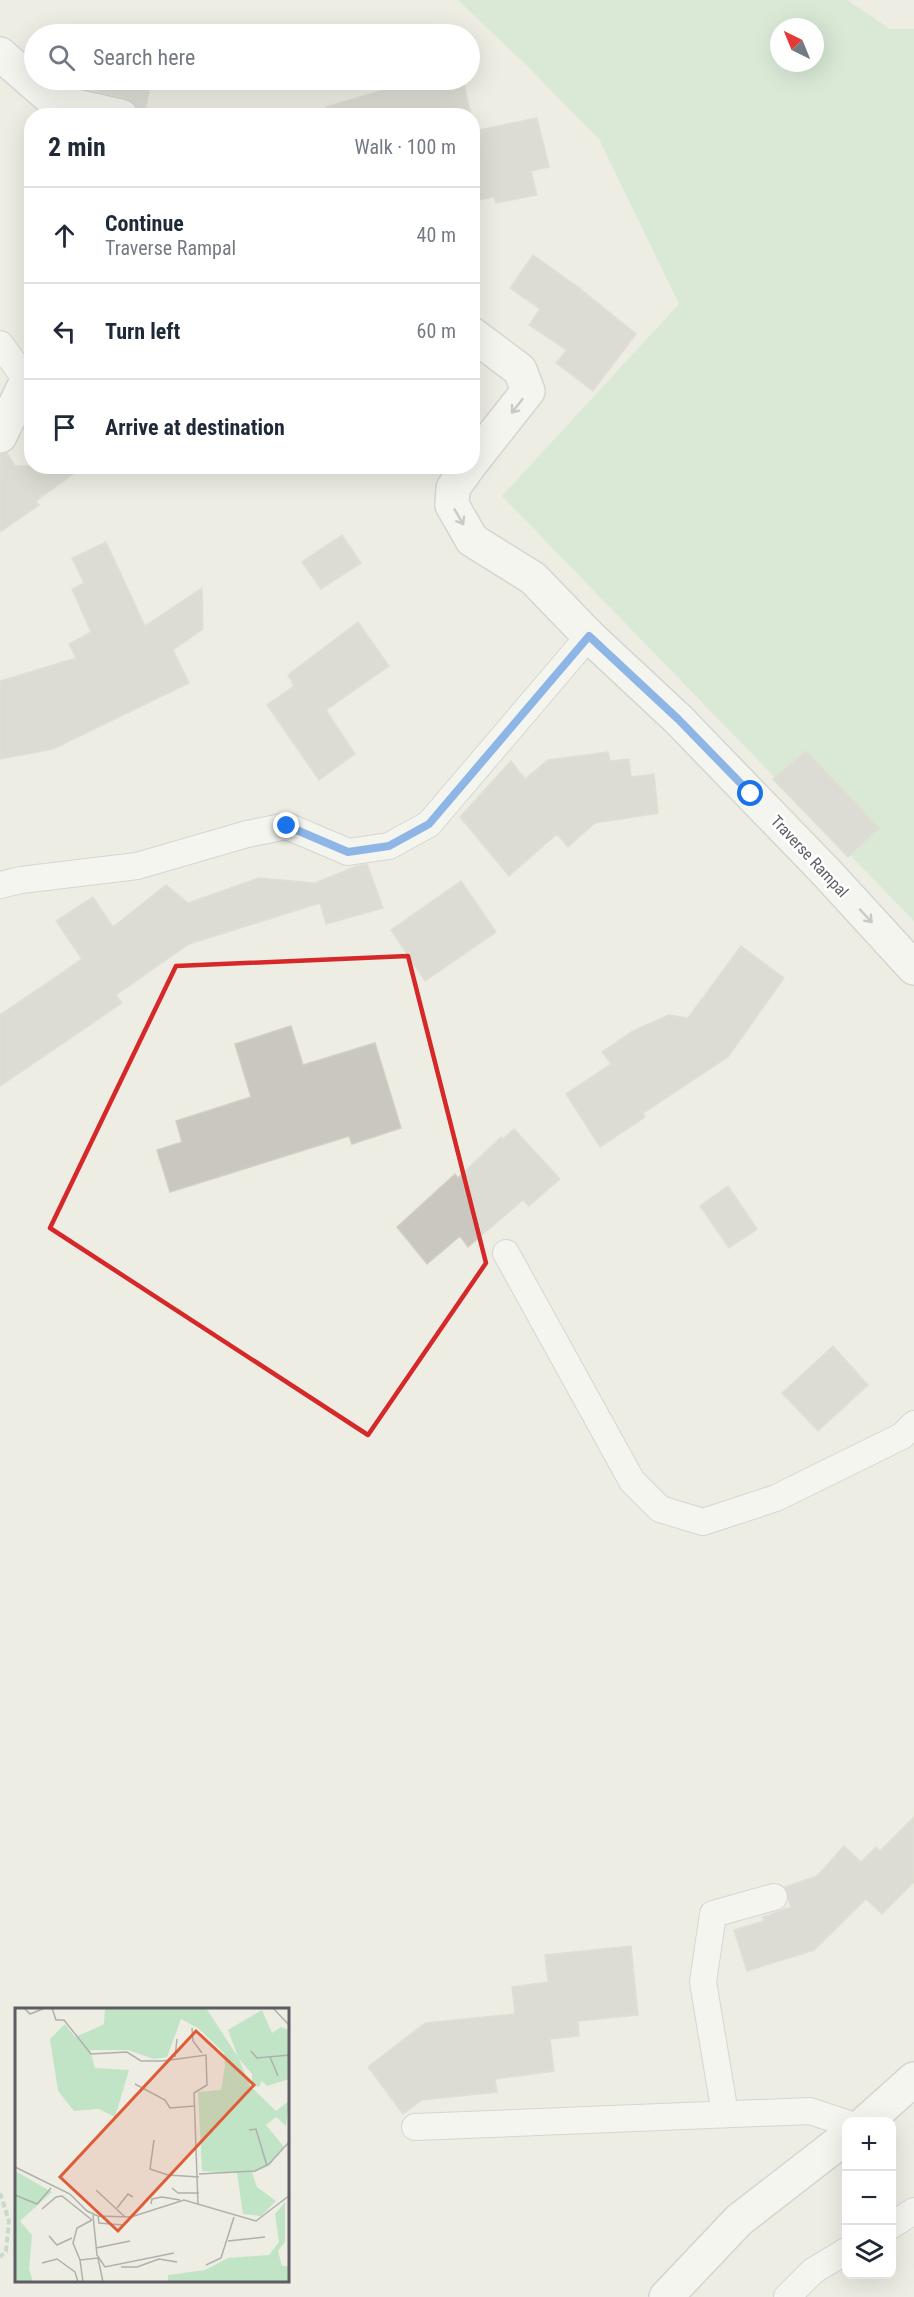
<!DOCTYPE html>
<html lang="en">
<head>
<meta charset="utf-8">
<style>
  :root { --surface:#fff; --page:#f6f6f7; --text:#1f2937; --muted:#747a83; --line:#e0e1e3 }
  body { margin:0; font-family:"Roboto Condensed",sans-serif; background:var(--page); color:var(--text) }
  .controls { position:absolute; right:18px; bottom:18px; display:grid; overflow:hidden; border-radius:12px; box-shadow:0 6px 24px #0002 }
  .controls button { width:54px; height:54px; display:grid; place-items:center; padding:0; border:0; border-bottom:2px solid var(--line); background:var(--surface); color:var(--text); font:30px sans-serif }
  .compass { position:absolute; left:770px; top:18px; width:54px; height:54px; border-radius:50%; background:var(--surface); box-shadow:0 6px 24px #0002; rotate:317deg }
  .stop { position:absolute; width:18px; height:18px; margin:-14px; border:4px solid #1a73e8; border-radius:50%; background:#fff }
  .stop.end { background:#1a73e8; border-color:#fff; box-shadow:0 2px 6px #0008 }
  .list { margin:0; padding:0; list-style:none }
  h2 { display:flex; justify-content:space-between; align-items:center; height:78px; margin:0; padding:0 24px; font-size:26px }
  h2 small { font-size:20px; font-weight:400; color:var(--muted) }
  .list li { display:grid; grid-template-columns:39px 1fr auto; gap:18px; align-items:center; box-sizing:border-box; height:96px; padding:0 24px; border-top:2px solid var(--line) }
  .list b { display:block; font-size:22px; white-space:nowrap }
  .list p { margin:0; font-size:20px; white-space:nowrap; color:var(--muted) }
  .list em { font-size:20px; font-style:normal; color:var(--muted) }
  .icon { flex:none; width:33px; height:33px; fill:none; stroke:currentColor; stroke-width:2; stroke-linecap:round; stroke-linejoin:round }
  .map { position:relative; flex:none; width:914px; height:2297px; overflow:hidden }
  .search { position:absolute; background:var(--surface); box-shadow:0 6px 24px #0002; left:24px; top:24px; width:456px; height:66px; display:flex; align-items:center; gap:15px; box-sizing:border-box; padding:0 21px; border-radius:33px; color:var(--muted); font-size:22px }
  .panel { position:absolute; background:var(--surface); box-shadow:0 6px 24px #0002; left:24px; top:108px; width:456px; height:366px; border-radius:24px }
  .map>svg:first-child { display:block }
  .green { fill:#c1e4c6; fill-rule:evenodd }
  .building { fill:#c9c7c0; stroke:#d2cfc2; stroke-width:1.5 }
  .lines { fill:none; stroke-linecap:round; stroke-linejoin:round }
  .lane-casing { stroke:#b9babf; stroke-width:28 }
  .street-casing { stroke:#b9babf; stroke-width:36 }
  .path { stroke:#9bc4ac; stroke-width:4; stroke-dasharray:6 3; stroke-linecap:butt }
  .lane { stroke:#fff; stroke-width:26 }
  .street { stroke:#fff; stroke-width:33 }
  .oneway { stroke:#9d9ea1 }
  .route { stroke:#1a73e8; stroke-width:8 }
  .marked { fill:none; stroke:#d62828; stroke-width:4.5; stroke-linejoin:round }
  .labels { text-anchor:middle; stroke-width:5; stroke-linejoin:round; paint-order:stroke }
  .street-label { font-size:16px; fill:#5c5e63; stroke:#fff }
  .inset-road { fill:none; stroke:#afb0ac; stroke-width:1.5 }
  .view { fill:#e05c37; fill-opacity:0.15; stroke:#e05c37; stroke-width:3 }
  .inset-edge { fill:none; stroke:#5c5e63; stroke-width:3 }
</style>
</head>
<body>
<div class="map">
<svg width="914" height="2297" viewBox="0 0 914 2297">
  <rect width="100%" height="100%" fill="#edede4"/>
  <path class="green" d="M458,0H847L890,29H914V921L502,496L679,304L599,139L526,65ZM779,27H815V63H779Z"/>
  <path class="building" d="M94,80H151L144,116H139L134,103L126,98L93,90Z
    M417,80H463L471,116H328L326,107Z
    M537,118L549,167L531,171L537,195L496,203L494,197L472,201L474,131Z
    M533,255L578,287L636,334L593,391L556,363L567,350L529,325L540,309L510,288Z
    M7,453L15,466H84L36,501L39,505L0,532V455Z
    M342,535L361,563L321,589L302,562Z
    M106,542L145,626L202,588L203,629L173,650L189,683L53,749L0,759V681L76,658L69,644L91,632L72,589L84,583L72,558Z
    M358,622L389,666L326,710L355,754L319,780L267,705L294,686L288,675Z
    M806,751L879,828L848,857L773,779Z
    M608,752L610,761L629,759L631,777L654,774L658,813L595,823L568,847L557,834L509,876L460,817L511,761L525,779L548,760Z
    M367,864L383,908L326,924L320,903L189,944L116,995L122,1003L0,1086V1015L82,959L56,921L93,897L113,927L166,885L188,903L259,878L315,883L357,866Z
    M461,881L496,932L425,981L391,930Z
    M741,946L784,978L728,1057L643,1113L645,1117L600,1147L566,1094L611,1064L602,1052L633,1031L669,1015L688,1018Z
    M291,1026L303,1065L375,1043L401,1128L352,1144L349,1136L170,1192L157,1150L182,1142L176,1121L251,1097L235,1044Z
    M514,1129L560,1179L529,1206L523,1200L468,1247L460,1236L427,1264L397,1227L455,1174L458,1178L501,1137L503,1139Z
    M728,1186L757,1229L729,1248L700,1206Z
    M833,1346L868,1385L818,1431L782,1393Z
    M914,1817V1882L882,1914L866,1899L814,1950L747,1971L734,1930L764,1921L763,1917L791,1907L785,1887L817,1876L844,1846L861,1862L876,1847L880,1851Z
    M631,1946L638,2015L578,2021L579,2036L550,2039L554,2071L495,2079L497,2092L422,2100L403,2114L368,2067L425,2023L515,2014L512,1987L548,1982L545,1955Z"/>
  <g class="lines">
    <g class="lane-casing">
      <path id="lane" d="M0,344L27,381
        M0,885L21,880L137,866L247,834L287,826L348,852L389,846L429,824L589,636
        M506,1253L632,1481L660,1509L703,1522L776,1498L902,1436L914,1424
        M725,2114L703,1982L713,1914L774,1897
        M415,2127L810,2111L846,2123
        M892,2225L914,2211
        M787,2297L813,2271L846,2251"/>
    </g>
    <g class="street-casing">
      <path id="street" d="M0,54L54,101L121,116
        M472,334L520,370L528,391L472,462
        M0,436L32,370
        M469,466L453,488L452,505L472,540L533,578L589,636L678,719L826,872L914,968
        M866,2122L914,2079
        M666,2297L739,2220L846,2137"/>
    </g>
    <path class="path" d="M0,2193L9,2221L6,2251L0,2257"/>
    <use href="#lane" class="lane"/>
    <use href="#street" class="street"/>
  </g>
  <defs><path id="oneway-shaft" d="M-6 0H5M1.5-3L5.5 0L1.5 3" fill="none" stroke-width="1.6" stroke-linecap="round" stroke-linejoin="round" transform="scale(1.5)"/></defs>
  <g class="oneway">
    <use href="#oneway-shaft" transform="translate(517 406) rotate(128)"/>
    <use href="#oneway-shaft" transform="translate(459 517) rotate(60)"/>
    <use href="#oneway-shaft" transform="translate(866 916) rotate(47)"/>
  </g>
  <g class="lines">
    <path class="route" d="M287,826L348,852L389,846L429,824L589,636L678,719L751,794"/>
  </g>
  <path d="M0 0H914V2297H0ZM408,956L486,1263L368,1435L50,1228L176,966Z" fill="#edede4" fill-opacity=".55" fill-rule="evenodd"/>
  <path class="marked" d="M408,956L486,1263L368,1435L50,1228L176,966Z"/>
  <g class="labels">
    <g class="street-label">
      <text transform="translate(810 856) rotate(47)" y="6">Traverse Rampal</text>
    </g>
  </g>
  <g transform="translate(15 2008)">
    <rect width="274" height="274" fill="#edede4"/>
    <path d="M90,0H191L223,49L213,22L247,2L257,25L266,19L274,22V71L252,78L247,73L244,79L237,76V66L224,51L235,78L261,103L274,93L271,118L261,109L251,117L269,139L254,158L237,165L242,179L261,193L246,208L228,206L222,165L187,163L183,84L206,82L210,58L209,45L183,20L166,11L152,49L139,51L113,42H75L80,60L114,62L100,109L84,101L59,103L43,83L35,31L50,16L60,29L81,20L89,16ZM0,163L37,184L5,213L17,227L14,261L18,274H0ZM270,194V234L263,243L267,258H274V274H153V267L190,262L213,250L254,247L264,234L260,206Z" fill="#c1e4c6"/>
    <path class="inset-road" d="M9,0L15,6L30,0M37,0L41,12H49L76,46L112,44L126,53H148L191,47L192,77L179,85L183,196M258,0L275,18M177,20L178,33L187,45M236,43L242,50L275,47M160,49L162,31M255,49L263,68M120,76L150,92L155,100L180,98M234,122L241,121L252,158M139,132L135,161L153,167L184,169M0,159L55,186L72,203L83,208L116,209L169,192L241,213L275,187M184,166L240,163L254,156L275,133M157,180L163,185H184M81,182L110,209M0,187L22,196L36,180M136,196L137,191L147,189L165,192M102,200L113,186L118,189M27,201L41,189L47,188L77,212M78,207L82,247L90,259L159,245M83,208L84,215L108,217M77,212L62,220L58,235L65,252L83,250L88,274M34,228L42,237L57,230M213,233L250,229M81,240L115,233M65,252L68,274M27,255L42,251L60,264L63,274M191,257L206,250L219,209M106,259H122L144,251L162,254"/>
    <path class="view" d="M181,23L239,77L103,223L45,169Z"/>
    <rect width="274" height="274" class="inset-edge"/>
  </g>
</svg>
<div class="controls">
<button>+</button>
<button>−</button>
<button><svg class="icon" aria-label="layers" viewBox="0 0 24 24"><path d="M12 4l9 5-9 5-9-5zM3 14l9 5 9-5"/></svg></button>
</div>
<svg class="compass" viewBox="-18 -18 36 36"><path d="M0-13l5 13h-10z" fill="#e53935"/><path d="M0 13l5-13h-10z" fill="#747a83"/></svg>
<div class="stop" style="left:751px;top:794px"></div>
<div class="stop end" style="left:287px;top:826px"></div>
<div class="search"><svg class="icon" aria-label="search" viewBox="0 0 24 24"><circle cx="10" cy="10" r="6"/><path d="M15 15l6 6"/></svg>Search here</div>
<section class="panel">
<h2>2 min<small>Walk · 100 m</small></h2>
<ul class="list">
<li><svg class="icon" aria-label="ahead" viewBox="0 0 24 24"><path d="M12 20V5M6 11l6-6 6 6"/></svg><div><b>Continue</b><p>Traverse Rampal</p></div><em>40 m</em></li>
<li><svg class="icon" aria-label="left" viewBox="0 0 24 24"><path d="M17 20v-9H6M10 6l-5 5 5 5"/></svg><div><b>Turn left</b></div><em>60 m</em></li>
<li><svg class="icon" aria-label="arrive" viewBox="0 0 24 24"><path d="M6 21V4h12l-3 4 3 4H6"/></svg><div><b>Arrive at destination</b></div></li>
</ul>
</section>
</div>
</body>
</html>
